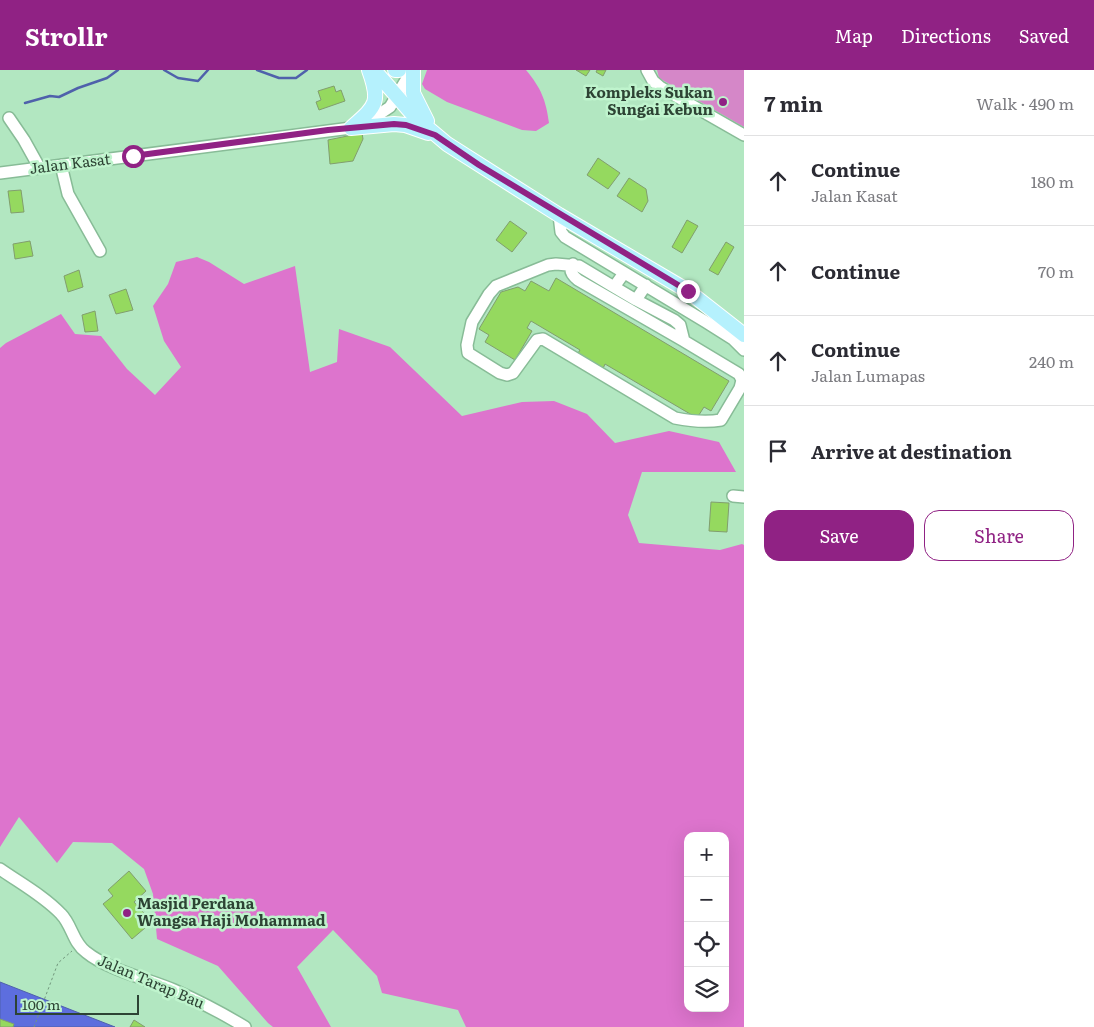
<!DOCTYPE html>
<html lang="en">
<head>
<meta charset="utf-8">
<style>
  :root { --surface:#fff; --page:#f7f7f7; --text:#2b2b33; --muted:#7c7c81; --line:#e1e1e2; --accent:#902284 }
  body { margin:0; font-family:Literata,serif; background:var(--page); color:var(--text) }
  .controls { position:absolute; right:15px; bottom:15px; display:grid; overflow:hidden; border-radius:10px; box-shadow:0 5px 20px #0002 }
  .controls button { width:45px; height:45px; display:grid; place-items:center; padding:0; border:0; border-bottom:1px solid var(--line); background:var(--surface); color:var(--text); font:25px sans-serif }
  .scale { position:absolute; left:15px; bottom:12px; width:124px; box-sizing:border-box; padding-left:5px; border:2px solid #2d4334; border-top:0; font-size:14px; line-height:18px; white-space:nowrap; color:#2d4334; -webkit-text-stroke:4px #bff4cd; paint-order:stroke }
  .stop { position:absolute; width:15px; height:15px; margin:-11px; border:4px solid #902284; border-radius:50%; background:#fff }
  .stop.end { background:#902284; border-color:#fff; box-shadow:0 1px 5px #0008 }
  .list { margin:0; padding:0; list-style:none }
  h2 { display:flex; justify-content:space-between; align-items:center; height:65px; margin:0; padding:0 20px; font-size:21px }
  h2 small { font-size:16px; font-weight:400; color:var(--muted) }
  .list li { display:grid; grid-template-columns:32px 1fr auto; gap:15px; align-items:center; box-sizing:border-box; height:90px; padding:0 20px; border-top:1px solid var(--line) }
  .list b { display:block; font-size:19px; white-space:nowrap }
  .list p { margin:0; font-size:16px; white-space:nowrap; color:var(--muted) }
  .list em { font-size:16px; font-style:normal; color:var(--muted) }
  .actions { display:flex; gap:10px; padding:15px 20px }
  .actions a { flex:1; padding:11px 0; border:1px solid var(--accent); border-radius:15px; text-align:center; font-size:18px; color:var(--accent) }
  .actions .main { background:var(--accent); color:#fff }
  .icon { flex:none; width:28px; height:28px; fill:none; stroke:currentColor; stroke-width:2; stroke-linecap:round; stroke-linejoin:round }
  .map { position:relative; flex:none; width:744px; height:957px; overflow:hidden }
  header { display:flex; align-items:center; gap:30px; box-sizing:border-box; height:70px; padding:0 25px; background:var(--accent); color:#fff }
  header strong { font-size:24px }
  nav { display:flex; gap:28px; margin-inline-start:auto; font-size:18px }
  main { display:flex }
  aside { flex:1; background:var(--surface) }
  .map>svg:first-child { display:block }
  .green { fill:#d587c8 }
  .forest { fill:#dd74cd; fill-rule:evenodd }
  .water { fill:#5d6ede; stroke:#4f61ab }
  .lines { fill:none; stroke-linecap:round; stroke-linejoin:round }
  .stream { stroke:#4f61ab; stroke-width:2.5 }
  .building { fill:#95d95f; stroke:#819e6e }
  .minor-casing { stroke:#88bc97; stroke-width:14 }
  .major-casing { stroke:#fff; stroke-width:16 }
  .path { stroke:#72987d; stroke-width:1; stroke-dasharray:2.5 2.5; stroke-linecap:butt }
  .minor { stroke:#fff; stroke-width:11 }
  .major { stroke:#b5f1fd; stroke-width:14 }
  .route { stroke:#902284; stroke-width:6 }
  .poi-dot { fill:#902284; stroke:#bff4cd; stroke-width:2 }
  .labels { text-anchor:middle; stroke-width:5; stroke-linejoin:round; paint-order:stroke }
  .poi-label { font-size:15px; font-weight:bold; fill:#2d4334; stroke:#bff4cd; text-anchor:end }
  .street-label { font-size:15px; fill:#2d4334; stroke:#bff4cd }
</style>
</head>
<body>
<header>
<strong>Strollr</strong>
<nav><a>Map</a><a>Directions</a><a>Saved</a></nav>
</header>
<main>
<div class="map">
<svg width="744" height="957" viewBox="0 0 744 957">
  <rect width="100%" height="100%" fill="#b2e7c1"/>
  <path class="green" d="M657,0H744V57L659,8Z"/>
  <path class="forest" d="M427,0H526C541,18 546,30 549,53L536,61L522,60L447,32L425,19L422,14Z
    M197,187L209,192L244,214L295,196L310,302L337,292L339,259L390,277L462,346L522,332L554,331L587,344L615,373L669,361L719,372L736,402H642L628,445L639,473L720,480L742,474L744,475V957H466L458,940L382,923L377,906L333,860L297,897L331,957H273L268,953L218,896L157,869L153,824L144,799L112,773L73,772L57,793L19,747L0,777V278L6,273L61,244L75,264L101,266L127,299L155,325L181,297L164,271L153,236L168,214L176,192ZM688,766H725V938H688Z"/>
  <path class="water" d="M0,912L115,957H0Z"/>
  <g class="lines">
    <path class="stream" d="M164,0L178,8L198,11L208,0
      M257,0L279,8H296L307,0
      M25,33L50,26L59,27L78,18L107,8L118,0"/>
  </g>
  <path class="building" d="M576,0H590L586,6Z
    M597,0H606L603,6L596,2Z
    M334,16L336,22L341,20L345,31L319,40L316,32L321,30L318,21Z
    M362,63L363,69L353,91L330,94L328,70Z
    M598,88L620,103L608,119L587,105Z
    M629,108L646,119L648,131L642,142L617,126Z
    M21,120L24,142L11,143L8,121Z
    M687,150L698,156L682,183L672,177Z
    M510,151L527,163L512,182L496,170Z
    M30,171L33,186L15,189L13,174Z
    M726,172L734,177L718,205L709,200Z
    M79,200L83,217L68,222L64,206Z
    M556,208L729,311L711,341L704,337L697,348L605,294L602,301L576,286L580,280L531,251L527,258L532,261L515,290L485,272L489,265L479,259L501,222L518,217L525,221L531,211L549,221Z
    M126,219L133,240L116,244L109,225Z
    M95,241L98,261L85,262L82,245Z
    M711,432L729,433L727,462L709,461Z
    M129,801L146,821L134,832L152,852L132,869L103,834L113,826L108,820Z
    M0,949L14,954L13,957H0Z
    M134,950L145,957H130Z"/>
  <g class="lines">
    <g class="minor-casing">
      <path id="minor" d="M647,0L653,11L660,17L744,65
        M9,48L24,70L39,97
        M61,95L68,124L100,181
        M0,103L351,58L375,47L390,37L412,0
        M559,145L561,162L565,167L706,252L733,269L744,280
        M573,194C568,201 573,206 578,210L684,271
        M624,203L614,217L579,196L556,194L548,195L496,216L489,224L472,252L467,275L468,283L500,303L507,305L513,303L537,270L543,269L675,348C690,351 705,353 721,350L740,318L742,310L739,304L684,271L680,255L674,250L636,230L646,215
        M614,217L636,230
        M733,426L744,427
        M0,799C20,813 44,826 61,844C72,855 73,873 86,882C108,900 148,909 174,920C199,931 222,943 245,957"/>
    </g>
    <g class="major-casing">
      <path id="major" d="M374,0L415,47L447,74L559,145L688,221L744,265
        M395,0H399
        M413,0V23L427,51
        M351,58L394,54L405,55L428,63
        M351,58C376,36 381,33 369,0"/>
    </g>
    <path class="path" d="M34,957L58,893L72,881"/>
    <use href="#minor" class="minor"/>
    <use href="#major" class="major"/>
  </g>
  <g class="lines">
    <path class="route" d="M133,86L328,60L394,54L406,55L435,65L479,95L688,221"/>
  </g>
  <g class="poi-dot">
    <circle cx="723" cy="32" r="5"/>
    <circle cx="127" cy="843" r="5"/>
  </g>
  <g class="labels">
    <g class="poi-label">
      <text x="713" y="28">Kompleks Sukan<tspan x="713" dy="17">Sungai Kebun</tspan></text>
      <text x="137" y="839" text-anchor="start">Masjid Perdana<tspan x="137" dy="17">Wangsa Haji Mohammad</tspan></text>
    </g>
    <g class="street-label">
      <text transform="translate(70 94) rotate(-7)" y="5">Jalan Kasat</text>
      <text transform="translate(151 912) rotate(23)" y="5">Jalan Tarap Bau</text>
    </g>
  </g>
</svg>
<div class="controls">
<button>+</button>
<button>−</button>
<button><svg class="icon" aria-label="locate" viewBox="0 0 24 24"><circle cx="12" cy="12" r="6"/><path d="M12 2v4M12 18v4M2 12h4M18 12h4"/></svg></button>
<button><svg class="icon" aria-label="layers" viewBox="0 0 24 24"><path d="M12 4l9 5-9 5-9-5zM3 14l9 5 9-5"/></svg></button>
</div>
<div class="scale">100 m</div>
<div class="stop" style="left:133px;top:86px"></div>
<div class="stop end" style="left:688px;top:221px"></div>
</div>
<aside>
<h2>7 min<small>Walk · 490 m</small></h2>
<ul class="list">
<li><svg class="icon" aria-label="ahead" viewBox="0 0 24 24"><path d="M12 20V5M6 11l6-6 6 6"/></svg><div><b>Continue</b><p>Jalan Kasat</p></div><em>180 m</em></li>
<li><svg class="icon" aria-label="ahead" viewBox="0 0 24 24"><path d="M12 20V5M6 11l6-6 6 6"/></svg><div><b>Continue</b></div><em>70 m</em></li>
<li><svg class="icon" aria-label="ahead" viewBox="0 0 24 24"><path d="M12 20V5M6 11l6-6 6 6"/></svg><div><b>Continue</b><p>Jalan Lumapas</p></div><em>240 m</em></li>
<li><svg class="icon" aria-label="arrive" viewBox="0 0 24 24"><path d="M6 21V4h12l-3 4 3 4H6"/></svg><div><b>Arrive at destination</b></div></li>
</ul>
<div class="actions"><a class="main">Save</a><a>Share</a></div>
</aside>
</main>
</body>
</html>
